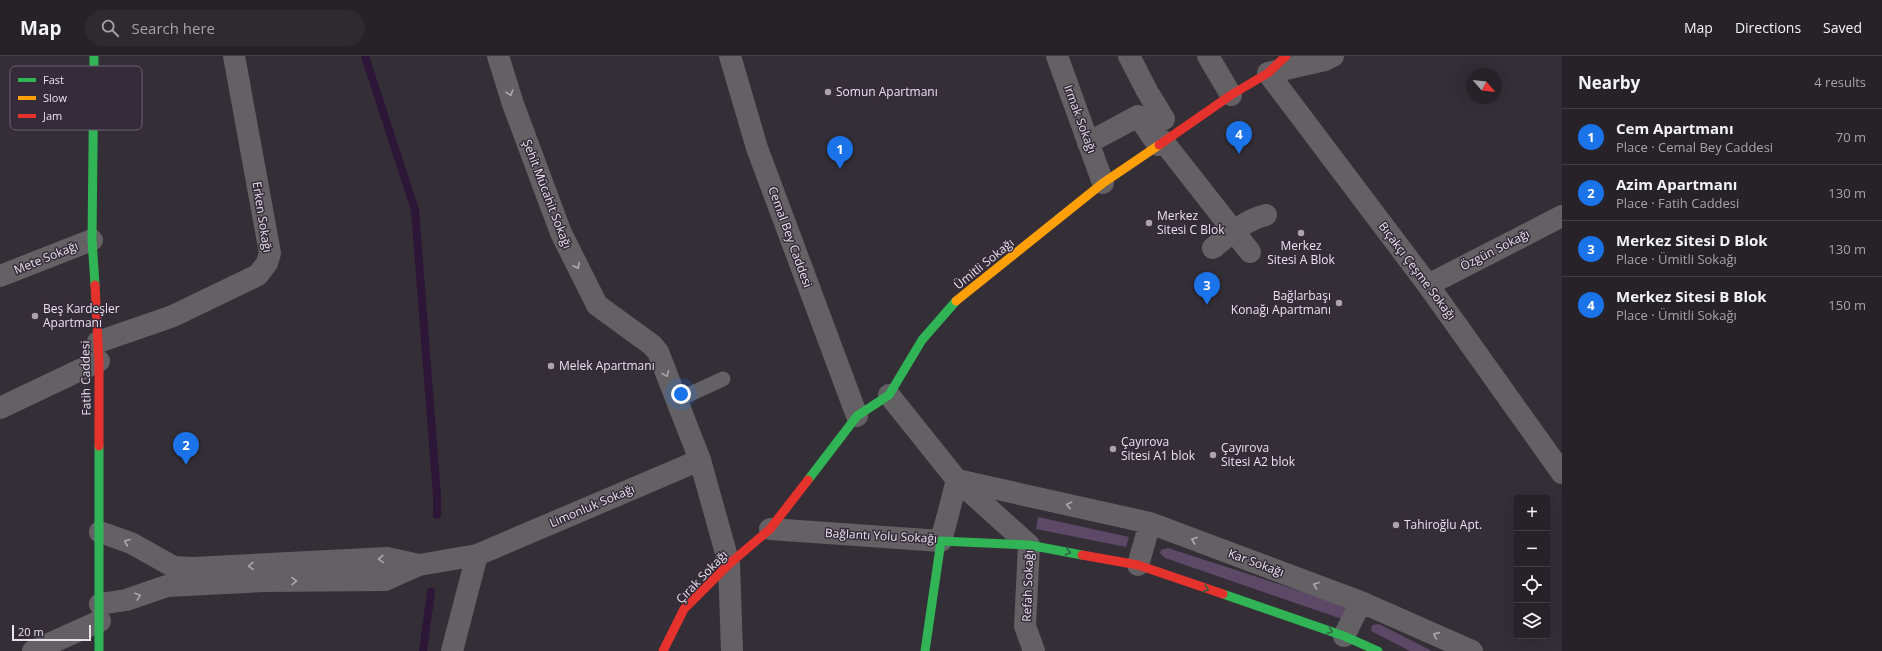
<!DOCTYPE html>
<html lang="en">
<head>
<meta charset="utf-8">
<style>
  :root { --surface:#272228; --page:#2f2a30; --text:#f1f3f6; --muted:#a4a4a8; --line:#433f45; --accent:#1a73e8 }
  body { margin:0; font-family:"Open Sans",sans-serif; background:var(--page); color:var(--text) }
  .controls { position:absolute; right:12px; bottom:12px; display:grid; overflow:hidden; border-radius:4px; box-shadow:0 4px 16px #0002 }
  .controls button { width:36px; height:36px; display:grid; place-items:center; padding:0; border:0; border-bottom:1px solid var(--line); background:var(--surface); color:var(--text); font:20px sans-serif }
  .compass { position:absolute; left:1466px; top:12px; width:36px; height:36px; border-radius:50%; background:var(--surface); box-shadow:0 4px 16px #0002; rotate:118deg }
  .scale { position:absolute; left:12px; bottom:10px; width:79px; box-sizing:border-box; padding-left:4px; border:2px solid #e9e3ec; border-top:0; font-size:11px; line-height:14px; white-space:nowrap; color:#e9e3ec; -webkit-text-stroke:3px #352b3a; paint-order:stroke }
  .you { position:absolute; left:681px; top:338px; width:14px; height:14px; margin:-10px; border:3px solid #fff; border-radius:50%; background:#1a73e8; box-shadow:0 0 0 6px #1a73e833 }
  .badge { display:grid; place-items:center; width:26px; height:26px; border-radius:50%; background:var(--accent); color:#fff; font-size:13px; font-weight:700 }
  .pin { position:absolute; translate:-50% -33px; filter:drop-shadow(0 1px 2px #0008) }
  .pin::after { content:''; position:absolute; top:21px; width:14px; height:12px; background:inherit; clip-path:polygon(0 0,100% 0,50% 100%) }
  .list { margin:0; padding:0; list-style:none }
  h2 { display:flex; justify-content:space-between; align-items:center; height:52px; margin:0; padding:0 16px; font-size:17px }
  h2 small { font-size:13px; font-weight:400; color:var(--muted) }
  .list li { display:grid; grid-template-columns:26px 1fr auto; gap:12px; align-items:center; box-sizing:border-box; height:56px; padding:0 16px; border-top:1px solid var(--line) }
  .list b { display:block; font-size:15px; white-space:nowrap }
  .list p { margin:0; font-size:13px; white-space:nowrap; color:var(--muted) }
  .list em { font-size:13px; font-style:normal; color:var(--muted) }
  .icon { flex:none; width:22px; height:22px; fill:none; stroke:currentColor; stroke-width:2; stroke-linecap:round; stroke-linejoin:round }
  .map { position:relative; flex:none; width:1562px; height:595px; overflow:hidden }
  header { display:flex; align-items:center; gap:24px; box-sizing:border-box; height:56px; padding:0 20px; background:var(--surface); border-bottom:1px solid var(--line) }
  header strong { font-size:19px }
  nav { display:flex; gap:22px; margin-inline-start:auto; font-size:14px }
  .search { width:280px; height:36px; background:var(--page); display:flex; align-items:center; gap:10px; box-sizing:border-box; padding:0 14px; border-radius:22px; color:var(--muted); font-size:15px }
  main { display:flex }
  aside { flex:1; background:var(--surface) }
  .map>svg:first-child { display:block }
  .green { fill:#5d4867 }
  .lines { fill:none; stroke-linecap:round; stroke-linejoin:round }
  .stream { stroke:#2e1639; stroke-width:8 }
  .lane { stroke:#636164; stroke-width:15 }
  .street { stroke:#636164; stroke-width:22 }
  .fast { stroke:#30b455; stroke-width:9 }
  .slow { stroke:#ff9f0a; stroke-width:9 }
  .jam { stroke:#e5322d; stroke-width:9 }
  .oneway { stroke:#ada8af }
  .oneway2 { stroke:#336245 }
  .poi-dot { fill:#aaa4ac; stroke:#352b3a; stroke-width:1.5 }
  .labels { text-anchor:middle; stroke-width:3; stroke-linejoin:round; paint-order:stroke }
  .poi-label { font-size:12px; fill:#e9e3ec; stroke:#352b3a; text-anchor:start }
  .street-label { font-size:12px; fill:#e9e3ec; stroke:#352b3a }
  .key { fill:#352b3a; stroke:#6b626f; stroke-width:1 }
  .key-label { font-size:11px; fill:#e9e3ec }
</style>
</head>
<body>
<header>
<strong>Map</strong>
<div class="search"><svg class="icon" aria-label="search" viewBox="0 0 24 24"><circle cx="10" cy="10" r="6"/><path d="M15 15l6 6"/></svg>Search here</div>
<nav><a>Map</a><a>Directions</a><a>Saved</a></nav>
</header>
<main>
<div class="map">
<svg width="1562" height="595" viewBox="0 0 1562 595">
  <rect width="100%" height="100%" fill="#342e36"/>
  <path class="green" d="M1038,461L1129,481L1126,491L1036,473Z
    M1168,492L1337,547L1347,553L1346,562H1339L1165,502L1160,497L1161,494Z
    M1379,568L1432,595H1410L1371,575L1372,569Z"/>
  <g class="lines">
    <path class="stream" d="M365,0L415,154L437,440V459
      M423,595L431,536"/>
    <path class="lane" d="M677,344L723,323"/>
    <path class="street" d="M498,0L513,48L561,177L597,249L652,289L658,296L700,404
      M730,0L757,92L857,360
      M1057,0L1103,127
      M1129,0L1147,35
      M1208,0L1231,39
      M1333,0L1325,4L1268,17L1428,229L1562,417
      M1150,40L1164,63
      M1163,85L1250,196
      M1088,87L1138,60L1158,89
      M1213,192C1229,179 1245,164 1266,159
      M0,220L92,184
      M1428,229L1562,160
      M98,286L173,260L258,219L267,207L270,197L234,0
      M0,352L99,305
      M957,424L1150,467L1361,546L1472,595
      M958,425L1029,489L1025,570L1034,595
      M770,473L941,485L957,424L889,339
      M100,476L131,487L174,511L193,512L387,502L419,509
      M1138,509L1150,467
      M100,548L126,544L167,530L266,525L385,524L419,509L477,499
      M1344,580L1361,546
      M33,595L100,565
      M452,595L477,499L700,404L729,508L732,595"/>
    <path class="fast" d="M94,0L92,184L95,229
      M808,424L857,360L889,339L922,284L956,245
      M1223,538L1344,580L1378,595
      M99,595V390
      M925,595L941,485L1029,489L1082,499"/>
    <path class="slow" d="M956,245L1103,127L1159,89"/>
    <path class="jam" d="M1159,89L1231,39L1268,17L1286,0
      M95,229L99,305V390
      M1082,499L1138,509L1223,538
      M663,595L684,553L729,508L770,473L808,424"/>
  </g>
  <defs><path id="oneway-chevron" d="M-2-3.5L2.5 0L-2 3.5" fill="none" stroke-width="1.6" stroke-linecap="round" stroke-linejoin="round"/></defs>
  <g class="oneway">
    <use href="#oneway-chevron" transform="translate(510 37) rotate(73)"/>
    <use href="#oneway-chevron" transform="translate(577 210) rotate(63)"/>
    <use href="#oneway-chevron" transform="translate(666 318) rotate(69)"/>
    <use href="#oneway-chevron" transform="translate(1069 449) rotate(-167)"/>
    <use href="#oneway-chevron" transform="translate(1194 484) rotate(-160)"/>
    <use href="#oneway-chevron" transform="translate(127 486) rotate(-158)"/>
    <use href="#oneway-chevron" transform="translate(381 503) rotate(178)"/>
    <use href="#oneway-chevron" transform="translate(251 510) rotate(177)"/>
    <use href="#oneway-chevron" transform="translate(294 525) rotate(-1)"/>
    <use href="#oneway-chevron" transform="translate(1316 529) rotate(-160)"/>
    <use href="#oneway-chevron" transform="translate(138 540) rotate(-19)"/>
    <use href="#oneway-chevron" transform="translate(1436 579) rotate(-156)"/>
  </g>
  <g class="oneway2">
    <use href="#oneway-chevron" transform="translate(1068 496) rotate(11)"/>
    <use href="#oneway-chevron" transform="translate(1206 533) rotate(19)"/>
    <use href="#oneway-chevron" transform="translate(1330 575) rotate(19)"/>
  </g>
  <g class="poi-dot">
    <circle cx="828" cy="36" r="4"/>
    <circle cx="1149" cy="167" r="4"/>
    <circle cx="1301" cy="177" r="4"/>
    <circle cx="1339" cy="247" r="4"/>
    <circle cx="35" cy="260" r="4"/>
    <circle cx="551" cy="310" r="4"/>
    <circle cx="1113" cy="393" r="4"/>
    <circle cx="1213" cy="399" r="4"/>
    <circle cx="1396" cy="469" r="4"/>
  </g>
  <g class="labels">
    <g class="poi-label">
      <text x="836" y="40">Somun Apartmanı</text>
      <text x="1157" y="164">Merkez<tspan x="1157" dy="14">Sitesi C Blok</tspan></text>
      <text x="1301" y="194" text-anchor="middle">Merkez<tspan x="1301" dy="14">Sitesi A Blok</tspan></text>
      <text x="1331" y="244" text-anchor="end">Bağlarbaşı<tspan x="1331" dy="14">Konağı Apartmanı</tspan></text>
      <text x="43" y="257">Beş Kardeşler<tspan x="43" dy="14">Apartmanı</tspan></text>
      <text x="559" y="314">Melek Apartmanı</text>
      <text x="1121" y="390">Çayırova<tspan x="1121" dy="14">Sitesi A1 blok</tspan></text>
      <text x="1221" y="396">Çayırova<tspan x="1221" dy="14">Sitesi A2 blok</tspan></text>
      <text x="1404" y="473">Tahiroğlu Apt.</text>
    </g>
    <g class="street-label">
      <text transform="translate(1080 63) rotate(70)" y="4">Irmak Sokağı</text>
      <text transform="translate(547 138) rotate(69)" y="4">Şehit Mücahit Sokağı</text>
      <text transform="translate(262 161) rotate(81)" y="4">Erken Sokağı</text>
      <text transform="translate(790 181) rotate(70)" y="4">Cemal Bey Caddesi</text>
      <text transform="translate(1495 194) rotate(-27)" y="4">Özgün Sokağı</text>
      <text transform="translate(46 202) rotate(-22)" y="4">Mete Sokağı</text>
      <text transform="translate(984 208) rotate(-39)" y="4">Ümitli Sokağı</text>
      <text transform="translate(1417 215) rotate(53)" y="4">Bıçakçı Çeşme Sokağı</text>
      <text transform="translate(86 322) rotate(-91)" y="4">Fatih Caddesi</text>
      <text transform="translate(592 450) rotate(-23)" y="4">Limonluk Sokağı</text>
      <text transform="translate(881 480) rotate(3)" y="4">Bağlantı Yolu Sokağı</text>
      <text transform="translate(1256 507) rotate(20)" y="4">Kar Sokağı</text>
      <text transform="translate(702 521) rotate(-46)" y="4">Çırak Sokağı</text>
      <text transform="translate(1028 530) rotate(-88)" y="4">Refah Sokağı</text>
    </g>
  </g>
  <rect x="10" y="10" width="132" height="64" rx="6" class="key"/>
  <rect x="18" y="22" width="18" height="4" fill="#30b455"/>
  <rect x="18" y="40" width="18" height="4" fill="#ff9f0a"/>
  <rect x="18" y="58" width="18" height="4" fill="#e5322d"/>
  <g class="key-label">
    <text x="43" y="28">Fast</text>
    <text x="43" y="46">Slow</text>
    <text x="43" y="64">Jam</text>
  </g>
</svg>
<div class="controls">
<button>+</button>
<button>−</button>
<button><svg class="icon" aria-label="locate" viewBox="0 0 24 24"><circle cx="12" cy="12" r="6"/><path d="M12 2v4M12 18v4M2 12h4M18 12h4"/></svg></button>
<button><svg class="icon" aria-label="layers" viewBox="0 0 24 24"><path d="M12 4l9 5-9 5-9-5zM3 14l9 5 9-5"/></svg></button>
</div>
<svg class="compass" viewBox="-18 -18 36 36"><path d="M0-13l5 13h-10z" fill="#e53935"/><path d="M0 13l5-13h-10z" fill="#a4a4a8"/></svg>
<div class="scale">20 m</div>
<div class="you"></div>
<div class="pin badge" style="left:840px;top:113px">1</div>
<div class="pin badge" style="left:186px;top:409px">2</div>
<div class="pin badge" style="left:1207px;top:249px">3</div>
<div class="pin badge" style="left:1239px;top:98px">4</div>
</div>
<aside>
<h2>Nearby<small>4 results</small></h2>
<ul class="list">
<li><span class="badge">1</span><div><b>Cem Apartmanı</b><p>Place · Cemal Bey Caddesi</p></div><em>70 m</em></li>
<li><span class="badge">2</span><div><b>Azim Apartmanı</b><p>Place · Fatih Caddesi</p></div><em>130 m</em></li>
<li><span class="badge">3</span><div><b>Merkez Sitesi D Blok</b><p>Place · Ümitli Sokağı</p></div><em>130 m</em></li>
<li><span class="badge">4</span><div><b>Merkez Sitesi B Blok</b><p>Place · Ümitli Sokağı</p></div><em>150 m</em></li>
</ul>
</aside>
</main>
</body>
</html>
